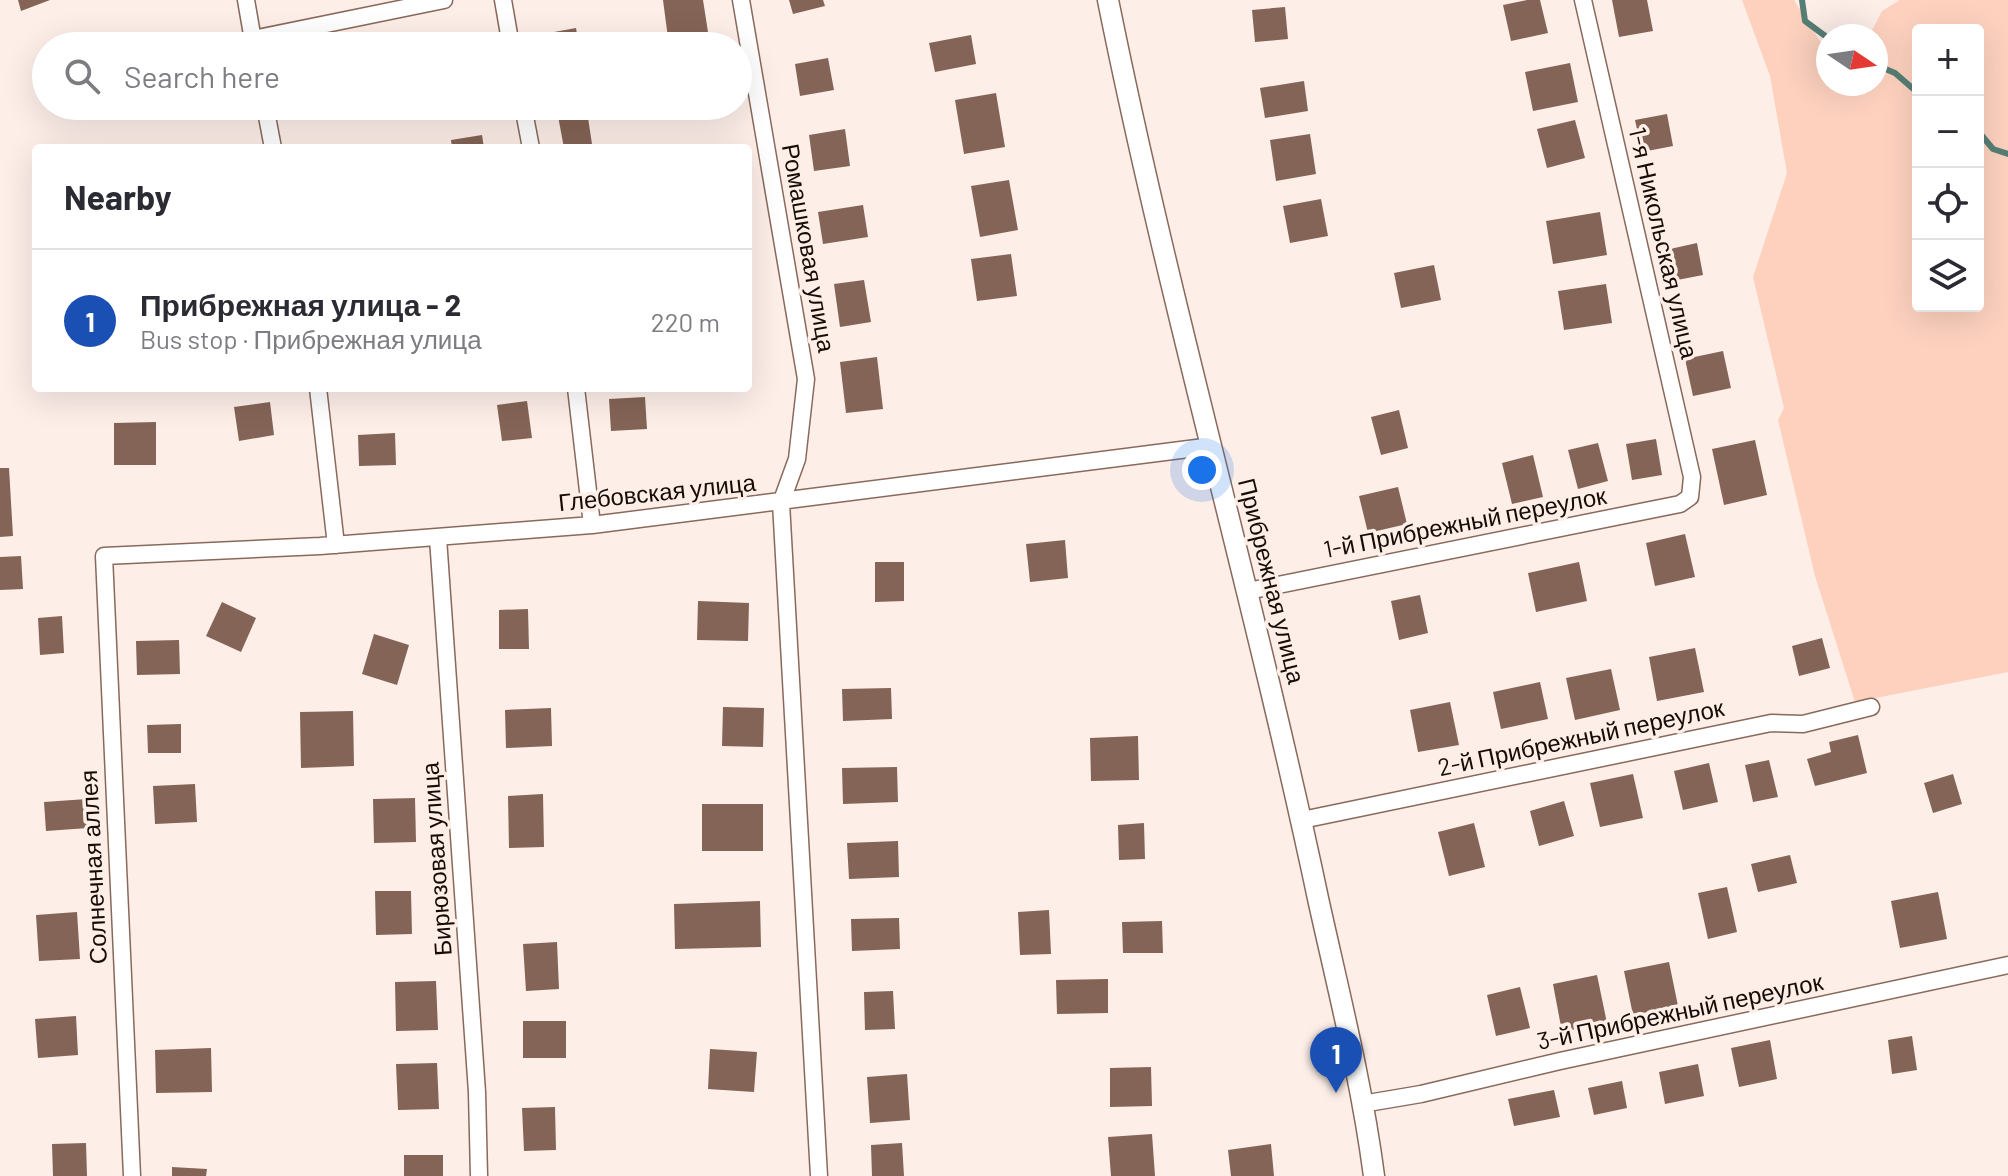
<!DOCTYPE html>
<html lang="en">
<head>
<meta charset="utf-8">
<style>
  :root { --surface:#fff; --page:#f7f7f7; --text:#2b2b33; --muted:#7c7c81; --line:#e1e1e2; --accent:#2563eb }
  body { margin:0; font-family:Barlow,sans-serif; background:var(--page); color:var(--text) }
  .controls { position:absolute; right:24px; top:24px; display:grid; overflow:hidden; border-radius:8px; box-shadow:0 8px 32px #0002 }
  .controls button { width:72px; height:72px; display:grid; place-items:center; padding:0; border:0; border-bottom:2px solid var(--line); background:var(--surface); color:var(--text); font:40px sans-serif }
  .compass { position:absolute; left:1816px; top:24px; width:72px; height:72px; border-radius:50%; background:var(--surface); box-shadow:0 8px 32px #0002; rotate:103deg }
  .you { position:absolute; left:1202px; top:470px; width:28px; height:28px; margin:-20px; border:6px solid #fff; border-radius:50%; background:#1a73e8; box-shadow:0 0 0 12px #1a73e833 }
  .badge { display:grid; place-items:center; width:52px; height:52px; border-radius:50%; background:var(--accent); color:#fff; font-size:26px; font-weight:700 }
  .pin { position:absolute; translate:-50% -66px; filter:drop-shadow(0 2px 4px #0008) }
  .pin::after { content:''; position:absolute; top:42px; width:28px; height:24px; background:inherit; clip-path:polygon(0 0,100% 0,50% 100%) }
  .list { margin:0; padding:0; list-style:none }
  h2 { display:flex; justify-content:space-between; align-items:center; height:104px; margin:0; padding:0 32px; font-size:34px }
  h2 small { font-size:26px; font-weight:400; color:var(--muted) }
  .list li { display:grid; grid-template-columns:52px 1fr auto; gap:24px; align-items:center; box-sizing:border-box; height:144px; padding:0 32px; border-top:2px solid var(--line) }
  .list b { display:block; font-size:30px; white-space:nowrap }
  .list p { margin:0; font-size:26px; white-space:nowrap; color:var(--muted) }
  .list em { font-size:26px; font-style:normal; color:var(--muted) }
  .icon { flex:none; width:44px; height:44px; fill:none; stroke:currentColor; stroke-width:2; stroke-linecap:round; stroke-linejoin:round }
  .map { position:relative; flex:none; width:2008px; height:1176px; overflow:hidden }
  .search { position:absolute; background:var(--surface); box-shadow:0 8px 32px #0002; left:32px; top:32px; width:720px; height:88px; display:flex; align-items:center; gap:20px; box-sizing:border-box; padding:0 28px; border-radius:44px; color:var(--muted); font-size:30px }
  .panel { position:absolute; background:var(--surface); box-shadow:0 8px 32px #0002; left:32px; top:144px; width:720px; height:248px; border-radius:8px }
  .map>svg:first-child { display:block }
  .green { fill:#fdd1be; fill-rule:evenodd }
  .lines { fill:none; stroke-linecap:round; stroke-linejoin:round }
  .stream { stroke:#567e74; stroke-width:6 }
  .building { fill:#846456 }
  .minor-casing { stroke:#89695b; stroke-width:19 }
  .tertiary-casing { stroke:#89695b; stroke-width:23 }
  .minor { stroke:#fff; stroke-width:16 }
  .tertiary { stroke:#fff; stroke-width:20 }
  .labels { text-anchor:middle; stroke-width:7; stroke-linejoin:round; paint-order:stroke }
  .street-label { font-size:24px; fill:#170b06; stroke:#fdeee8 }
</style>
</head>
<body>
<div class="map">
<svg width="2008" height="1176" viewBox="0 0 2008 1176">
  <rect width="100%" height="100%" fill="#fdeee8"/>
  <path class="green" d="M1742,0H1794L1828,54V84H1876V36H1869L1882,11L1900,0H2008V672L1855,702L1815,576L1778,420L1784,408L1753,277L1787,173L1770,76ZM1918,30H1978V306H1918Z"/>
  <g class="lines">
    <path class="stream" d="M1802,0L1805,21L1828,38
      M1876,65L1895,73L1918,93
      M1978,131L1993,149L2008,154"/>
  </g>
  <path class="building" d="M18,0H50L21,11Z
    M663,0H703L708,32L668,38Z
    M789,0H823L825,6L793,14Z
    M1527,0H1540L1548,33L1511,41L1503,5Z
    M1612,0H1647L1653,31L1619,37Z
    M1285,7L1288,39L1255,42L1252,10Z
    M576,28L579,46H545L543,34Z
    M468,33L469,46H426L425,39Z
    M971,35L976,64L935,72L929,43Z
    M828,58L834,90L800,96L795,64Z
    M1570,63L1578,102L1533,111L1525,72Z
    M1304,81L1308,111L1265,118L1260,88Z
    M996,93L1005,147L964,154L955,100Z
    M587,111L592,144L564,148L558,116Z
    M1667,114L1673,146L1642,152L1635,120Z
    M1575,120L1585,158L1547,168L1537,129Z
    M845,129L850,166L814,171L809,135Z
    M1310,134L1316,174L1276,181L1270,140Z
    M482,135L484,148H452L451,140Z
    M1009,180L1018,230L980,237L971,186Z
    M1321,199L1328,236L1290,243L1283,206Z
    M863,205L868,237L823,244L818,212Z
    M1600,212L1607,255L1553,264L1546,221Z
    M1697,243L1703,275L1667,282L1661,251Z
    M1011,254L1017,296L977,301L971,259Z
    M1434,265L1441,300L1401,308L1394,273Z
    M864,280L871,322L840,327L834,284Z
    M1606,284L1612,323L1564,330L1558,291Z
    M1723,351L1731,388L1693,396L1685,359Z
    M877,357L883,409L846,413L840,362Z
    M645,397L647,429L611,431L609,399Z
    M527,401L532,438L502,441L497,405Z
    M270,402L274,435L239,441L234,407Z
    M1399,410L1408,448L1381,455L1371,417Z
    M156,422V465H114V423Z
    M395,433L396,465L359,466L358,435Z
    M1656,439L1662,475L1632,480L1626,444Z
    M1755,440L1767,495L1724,505L1712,449Z
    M1598,443L1608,481L1578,489L1568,450Z
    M1533,455L1543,497L1512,504L1502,463Z
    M0,468H9L13,536L0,537Z
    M1398,487L1407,524L1368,533L1359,496Z
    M1685,534L1695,577L1655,586L1646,543Z
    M1065,540L1068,578L1030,582L1026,544Z
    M21,556L23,589L0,590V557Z
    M875,562H904V601L875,602Z
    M1579,562L1587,601L1536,612L1528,573Z
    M1420,595L1428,633L1399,640L1391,601Z
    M698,601L749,603L748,641L697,640Z
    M222,602L256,618L241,652L206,636Z
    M528,609L529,649H499V610Z
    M62,616L64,653L40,655L38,618Z
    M374,634L409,645L397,685L362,674Z
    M1822,638L1830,668L1799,676L1792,646Z
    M179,640L180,674L137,675L136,641Z
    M1695,648L1704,692L1657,701L1649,657Z
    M1611,669L1620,710L1575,720L1566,678Z
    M1540,682L1548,719L1501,729L1493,692Z
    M891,688L892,719L843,721L842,689Z
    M1450,702L1459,745L1418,752L1410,710Z
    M723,707L764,708L763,747L722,746Z
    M551,708L552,746L506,748L505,710Z
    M353,711L354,766L301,768L300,712Z
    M181,724V753H148L147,725Z
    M1858,735L1867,773L1815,786L1807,759L1831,752L1829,742Z
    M1138,736L1139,780L1091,781L1090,738Z
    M1769,760L1778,797L1753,802L1745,765Z
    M1709,763L1718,802L1683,810L1674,771Z
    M897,767L898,802L843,804L842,768Z
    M1633,774L1643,818L1600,827L1590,783Z
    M1953,774L1962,804L1933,813L1924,783Z
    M195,784L197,822L155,824L153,786Z
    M543,794L544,847L509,848L508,796Z
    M415,798L416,842L374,843L373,799Z
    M87,799L88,828L46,831L44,802Z
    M1564,801L1574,836L1539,846L1530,811Z
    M702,804H763V851H702Z
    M1144,823L1145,859L1119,860L1118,825Z
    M1474,823L1485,867L1449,876L1438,832Z
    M898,841L899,877L849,879L847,843Z
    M1790,855L1797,883L1758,892L1751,864Z
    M1727,887L1737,932L1708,939L1698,893Z
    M375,891H411L412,934L376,935Z
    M1938,892L1947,939L1900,948L1891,901Z
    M760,901L761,947L675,949L674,904Z
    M1049,910L1051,954L1020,955L1018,912Z
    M77,912L80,959L39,961L36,915Z
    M899,918L900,949L852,951L851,919Z
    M1162,921L1163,953H1123L1122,922Z
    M557,942L559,989L526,991L523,944Z
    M1669,962L1678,1006L1633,1015L1624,971Z
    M1597,975L1607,1023L1562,1032L1553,984Z
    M1108,979V1013L1057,1014L1056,980Z
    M436,981L438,1030L396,1031L395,982Z
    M1520,987L1530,1028L1496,1036L1487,995Z
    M893,991L895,1029L865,1030L864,992Z
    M76,1016L78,1055L38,1058L35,1019Z
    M523,1021H566V1058H523Z
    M1912,1036L1917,1070L1892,1074L1888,1040Z
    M1770,1040L1777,1079L1739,1087L1731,1048Z
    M211,1048L212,1092L156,1093L155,1050Z
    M710,1049L757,1052L754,1092L708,1089Z
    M437,1063L439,1109L398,1110L396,1064Z
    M1698,1064L1704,1096L1665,1104L1659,1072Z
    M1151,1067L1152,1106L1110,1107V1068Z
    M907,1074L910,1120L870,1123L867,1077Z
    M1622,1081L1627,1108L1594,1115L1588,1088Z
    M1554,1090L1560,1117L1514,1126L1508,1099Z
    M555,1107L556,1150L524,1151L522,1108Z
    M1152,1134L1155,1176H1111L1108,1137Z
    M86,1143L87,1176H53L52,1144Z
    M902,1143L904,1176H872L871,1145Z
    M1271,1144L1274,1176H1231L1228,1150Z
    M404,1155H443V1176H404Z
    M172,1167L207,1169L206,1176H172Z"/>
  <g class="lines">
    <g class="minor-casing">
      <path id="minor" d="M246,0L254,46
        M503,0L511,46
        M741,0L806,379L797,459L781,503L819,1176
        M253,39L444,0
        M265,106L273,148
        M523,106L531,148
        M318,388L336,545
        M576,388L592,525
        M438,538L477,1092L479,1176
        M1248,591L1680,504L1690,497L1692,477L1583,0
        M1302,820L1771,723L1803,724L1871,707
        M1362,1104L1421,1094L1560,1061L2008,965
        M132,1176L104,556L320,546L592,525L1212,446"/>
    </g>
    <g class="tertiary-casing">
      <path id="tertiary" d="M1108,0C1169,303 1255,600 1319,903C1339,993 1362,1084 1374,1176"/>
    </g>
    <use href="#minor" class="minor"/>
    <use href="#tertiary" class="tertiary"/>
  </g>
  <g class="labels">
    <g class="street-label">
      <text transform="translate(1663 243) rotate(77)" y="8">1-я Никольская улица</text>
      <text transform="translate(808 248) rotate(80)" y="8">Ромашковая улица</text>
      <text transform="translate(657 493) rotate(-6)" y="8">Глебовская улица</text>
      <text transform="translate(1465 523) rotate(-11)" y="8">1-й Прибрежный переулок</text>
      <text transform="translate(1271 581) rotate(76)" y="8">Прибрежная улица</text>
      <text transform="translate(1581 738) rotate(-12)" y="8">2-й Прибрежный переулок</text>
      <text transform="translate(437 859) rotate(-94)" y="8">Бирюзовая улица</text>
      <text transform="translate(94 867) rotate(-93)" y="8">Солнечная аллея</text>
      <text transform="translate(1680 1012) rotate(-12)" y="8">3-й Прибрежный переулок</text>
    </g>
  </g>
</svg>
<div class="controls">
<button>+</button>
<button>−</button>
<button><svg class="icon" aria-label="locate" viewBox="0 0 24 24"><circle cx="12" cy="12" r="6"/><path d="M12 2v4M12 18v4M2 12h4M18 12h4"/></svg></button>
<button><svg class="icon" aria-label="layers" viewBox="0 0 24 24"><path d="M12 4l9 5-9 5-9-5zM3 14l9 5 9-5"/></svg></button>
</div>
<svg class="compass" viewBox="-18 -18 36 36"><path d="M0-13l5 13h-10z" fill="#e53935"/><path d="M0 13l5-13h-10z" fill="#7c7c81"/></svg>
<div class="you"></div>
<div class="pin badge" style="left:1336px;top:1093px;background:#1a4fb4">1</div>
<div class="search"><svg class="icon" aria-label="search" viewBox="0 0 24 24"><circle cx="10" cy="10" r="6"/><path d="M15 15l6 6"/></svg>Search here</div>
<section class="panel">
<h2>Nearby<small></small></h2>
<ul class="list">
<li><span class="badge" style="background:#1a4fb4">1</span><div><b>Прибрежная улица - 2</b><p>Bus stop · Прибрежная улица</p></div><em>220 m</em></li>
</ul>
</section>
</div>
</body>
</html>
